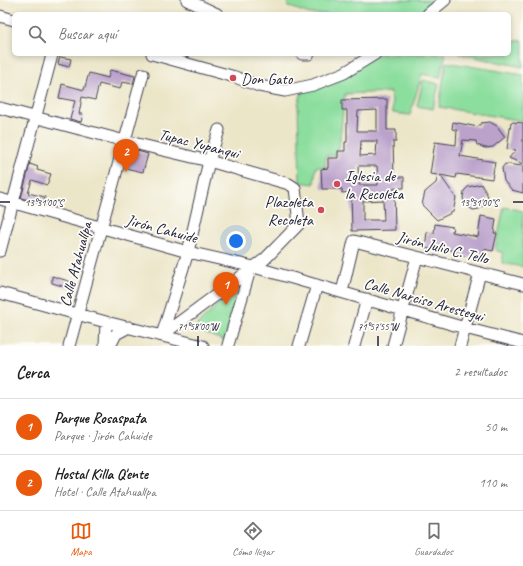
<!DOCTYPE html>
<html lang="es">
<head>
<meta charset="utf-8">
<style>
  :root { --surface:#fff; --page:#f2f2f2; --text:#202124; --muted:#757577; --line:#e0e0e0; --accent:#ea580c }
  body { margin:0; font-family:Caveat,sans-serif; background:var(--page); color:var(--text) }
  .you { position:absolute; left:236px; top:241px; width:14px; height:14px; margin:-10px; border:3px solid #fff; border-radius:50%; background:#1a73e8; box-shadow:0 0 0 6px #1a73e833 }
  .badge { display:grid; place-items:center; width:26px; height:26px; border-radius:50%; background:var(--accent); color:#fff; font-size:13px; font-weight:700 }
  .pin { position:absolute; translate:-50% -33px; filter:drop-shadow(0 1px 2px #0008) }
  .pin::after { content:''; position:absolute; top:21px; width:14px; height:12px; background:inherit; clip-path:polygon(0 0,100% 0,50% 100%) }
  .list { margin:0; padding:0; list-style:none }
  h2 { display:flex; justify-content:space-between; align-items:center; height:52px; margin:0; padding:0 16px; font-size:17px }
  h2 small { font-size:13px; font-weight:400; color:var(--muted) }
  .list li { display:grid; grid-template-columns:26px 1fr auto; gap:12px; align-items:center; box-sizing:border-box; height:56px; padding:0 16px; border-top:1px solid var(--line) }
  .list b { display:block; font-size:15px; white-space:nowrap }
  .list p { margin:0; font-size:13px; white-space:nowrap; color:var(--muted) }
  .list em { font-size:13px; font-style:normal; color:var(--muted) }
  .icon { flex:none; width:22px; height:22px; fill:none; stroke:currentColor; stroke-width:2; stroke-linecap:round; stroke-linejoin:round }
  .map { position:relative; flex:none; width:523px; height:346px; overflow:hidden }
  .search { position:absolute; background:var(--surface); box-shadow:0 2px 6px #0003; left:12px; right:12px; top:12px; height:44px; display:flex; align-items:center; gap:10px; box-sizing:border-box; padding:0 14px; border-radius:6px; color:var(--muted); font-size:15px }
  .sheet { height:164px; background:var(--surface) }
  nav { display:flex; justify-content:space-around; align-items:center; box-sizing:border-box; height:56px; border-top:1px solid var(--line); background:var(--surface); font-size:11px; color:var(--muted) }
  nav a { display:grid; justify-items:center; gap:2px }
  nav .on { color:var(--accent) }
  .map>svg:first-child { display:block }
  .green { fill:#8cde9e; stroke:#57806c }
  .building { fill:#bba2cb; fill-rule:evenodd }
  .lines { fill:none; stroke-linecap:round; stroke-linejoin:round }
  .minor-casing { stroke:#403f50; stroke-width:13 }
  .minor { stroke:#fff; stroke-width:11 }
  .ticks { fill:none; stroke:#22223b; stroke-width:1.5 }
  .poi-dot { fill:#d1495b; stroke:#fdfcf7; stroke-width:1.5 }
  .labels { text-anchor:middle; stroke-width:3.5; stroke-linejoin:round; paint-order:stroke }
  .poi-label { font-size:16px; fill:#22223b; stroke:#fdfcf7; text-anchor:start }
  .street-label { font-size:16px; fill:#22223b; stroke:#fdfcf7 }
  .ticks-label { font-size:10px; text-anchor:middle; fill:#22223b; stroke:#fdfcf7; stroke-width:3.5; stroke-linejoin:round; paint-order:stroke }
</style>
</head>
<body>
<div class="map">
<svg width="523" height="346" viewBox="0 0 523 346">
  <rect width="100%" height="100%" fill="#fdfcf7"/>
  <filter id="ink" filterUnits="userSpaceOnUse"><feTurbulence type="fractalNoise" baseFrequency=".025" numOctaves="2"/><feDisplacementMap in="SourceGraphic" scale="8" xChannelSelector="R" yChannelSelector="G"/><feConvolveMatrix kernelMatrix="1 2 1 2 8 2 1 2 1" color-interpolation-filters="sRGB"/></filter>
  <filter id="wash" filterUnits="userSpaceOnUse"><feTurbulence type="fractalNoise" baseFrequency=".012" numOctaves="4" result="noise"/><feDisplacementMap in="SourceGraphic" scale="16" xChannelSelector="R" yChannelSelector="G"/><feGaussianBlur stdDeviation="0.9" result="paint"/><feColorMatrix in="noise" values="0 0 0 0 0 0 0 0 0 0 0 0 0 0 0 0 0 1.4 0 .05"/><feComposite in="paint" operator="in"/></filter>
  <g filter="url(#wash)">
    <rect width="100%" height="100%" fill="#ece6c9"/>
    <path class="green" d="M289,0H440L416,14H310L287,6Z
      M523,40V67L459,54H509V42Z
      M379,54H446L443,64L440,78L422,74L410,115L393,113L391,92L345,94L339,148L336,149V155L326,156L325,167H316L314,184L300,182L298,105L302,91Z
      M446,62L523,75V121L439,107Z
      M423,80L439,84L433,109L417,106Z
      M504,207L523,211V267L502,263L503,253L495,250Z
      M239,284L225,341L199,331L196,326Z"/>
    <g id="blocks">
      <path class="building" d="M60,57L71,59L69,67L58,64Z
        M110,70L135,76L133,84L122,82L120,89L99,84L95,100L82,97L79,114H83L81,122L70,119L75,101L59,98L62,84L84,90L89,73L108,78Z
        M387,99V130H396V142H393L394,177H404V188H394L395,230L352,231L351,192L342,193V189H322L321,169L328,168V158H338V151H345V142H347V110H342V100ZM377,110V131H357L358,111ZM361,141H377L376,155L360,156ZM358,166H377L378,185H359ZM383,200L384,220H363V201Z
        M453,122L478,127L481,123L490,122L497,126L505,137L493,147L485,148L477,145L476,141L463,140L460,156L495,162L492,179L457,174L456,178L440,175L456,198L453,212L437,220L422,205L425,192L436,183L438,175L430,174L435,142L456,145L457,130L452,129Z
        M511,122L523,123V164L509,158L516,150L507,149Z
        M130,149L148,154L143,172L125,168Z
        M30,164L38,167L37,170L51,174L47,185L32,180L28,193L45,197L44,204L21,198Z
        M505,164L523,166V193L512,190L504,181L502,168Z
        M481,184L488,196L486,204L479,209L473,210L465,205L463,198L464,191L468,187Z
        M481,216L496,219L494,233H497L493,251L484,249L483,256L479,255L478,259L455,254L456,251L436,247L435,250L425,248L427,232L434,233L435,224L453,227L452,232L478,237Z
        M52,276L75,283L73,289L52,283Z"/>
    </g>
  </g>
  <g filter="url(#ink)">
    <use href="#blocks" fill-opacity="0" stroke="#403f50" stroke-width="1"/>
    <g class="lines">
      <g class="minor-casing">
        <path id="minor" d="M187,0L217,14
          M428,14L445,0
          M0,16L14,20
          M152,54L235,77L259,86L285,91L313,85L344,73L375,54
          M302,54H309
          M0,108L125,141L209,161L289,184L295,188L299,224L265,259L162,335
          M0,199L188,252L254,267L465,328L523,343
          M0,251L52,55
          M342,292L354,241L523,284
          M0,293L106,322L203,346
          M162,335L188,252L209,161L219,130
          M228,345L250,270
          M69,346L143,74
          M105,346L106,322
          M110,346L116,334L129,327
          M299,346L317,285
          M354,346L367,299
          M393,346L417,257
          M460,346L480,273"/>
      </g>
      <use href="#minor" class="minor"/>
    </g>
  </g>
  <path class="ticks" d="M0,202H10M513,202H523M198,336V346M378,336V346"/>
  <g class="poi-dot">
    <circle cx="233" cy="78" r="4"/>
    <circle cx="337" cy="184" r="4"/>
    <circle cx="321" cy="210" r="4"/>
  </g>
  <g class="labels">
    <g class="poi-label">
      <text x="241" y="84">Don Gato</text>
      <text x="345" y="181">Iglesia de<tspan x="345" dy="18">la Recoleta</tspan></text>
      <text x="313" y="207" text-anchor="end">Plazoleta<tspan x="313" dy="18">Recoleta</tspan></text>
    </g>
    <g class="street-label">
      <text transform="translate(199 143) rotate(14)" y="6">Tupac Yupanqui</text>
      <text transform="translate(162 228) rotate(15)" y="6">Jirón Cahuide</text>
      <text transform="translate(443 247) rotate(14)" y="6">Jirón Julio C. Tello</text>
      <text transform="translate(75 264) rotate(-75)" y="6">Calle Atahuallpa</text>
      <text transform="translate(424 299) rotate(16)" y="6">Calle Narciso Arestegui</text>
    </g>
  </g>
  <g class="ticks-label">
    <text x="44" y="206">13°31'00"S</text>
    <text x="479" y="206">13°31'00"S</text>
    <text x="198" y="330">71°58'00"W</text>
    <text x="378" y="330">71°57'55"W</text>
  </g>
</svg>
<div class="you"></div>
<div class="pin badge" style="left:226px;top:305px">1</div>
<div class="pin badge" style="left:126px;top:172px">2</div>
<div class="search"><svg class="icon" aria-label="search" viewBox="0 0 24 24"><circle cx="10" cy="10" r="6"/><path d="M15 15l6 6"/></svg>Buscar aquí</div>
</div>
<section class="sheet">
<h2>Cerca<small>2 resultados</small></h2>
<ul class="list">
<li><span class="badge">1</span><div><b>Parque Rosaspata</b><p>Parque · Jirón Cahuide</p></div><em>50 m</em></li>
<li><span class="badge">2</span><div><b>Hostal Killa Q'ente</b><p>Hotel · Calle Atahuallpa</p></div><em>110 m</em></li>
</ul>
</section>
<nav>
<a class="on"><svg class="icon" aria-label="map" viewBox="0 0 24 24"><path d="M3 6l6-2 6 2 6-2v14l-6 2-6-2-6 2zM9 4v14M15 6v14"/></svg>Mapa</a>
<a><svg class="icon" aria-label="directions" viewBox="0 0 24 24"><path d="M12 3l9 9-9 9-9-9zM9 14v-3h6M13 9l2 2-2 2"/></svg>Cómo llegar</a>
<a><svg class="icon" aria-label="saved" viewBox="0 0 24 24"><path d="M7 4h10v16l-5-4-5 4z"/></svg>Guardados</a>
</nav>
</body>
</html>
